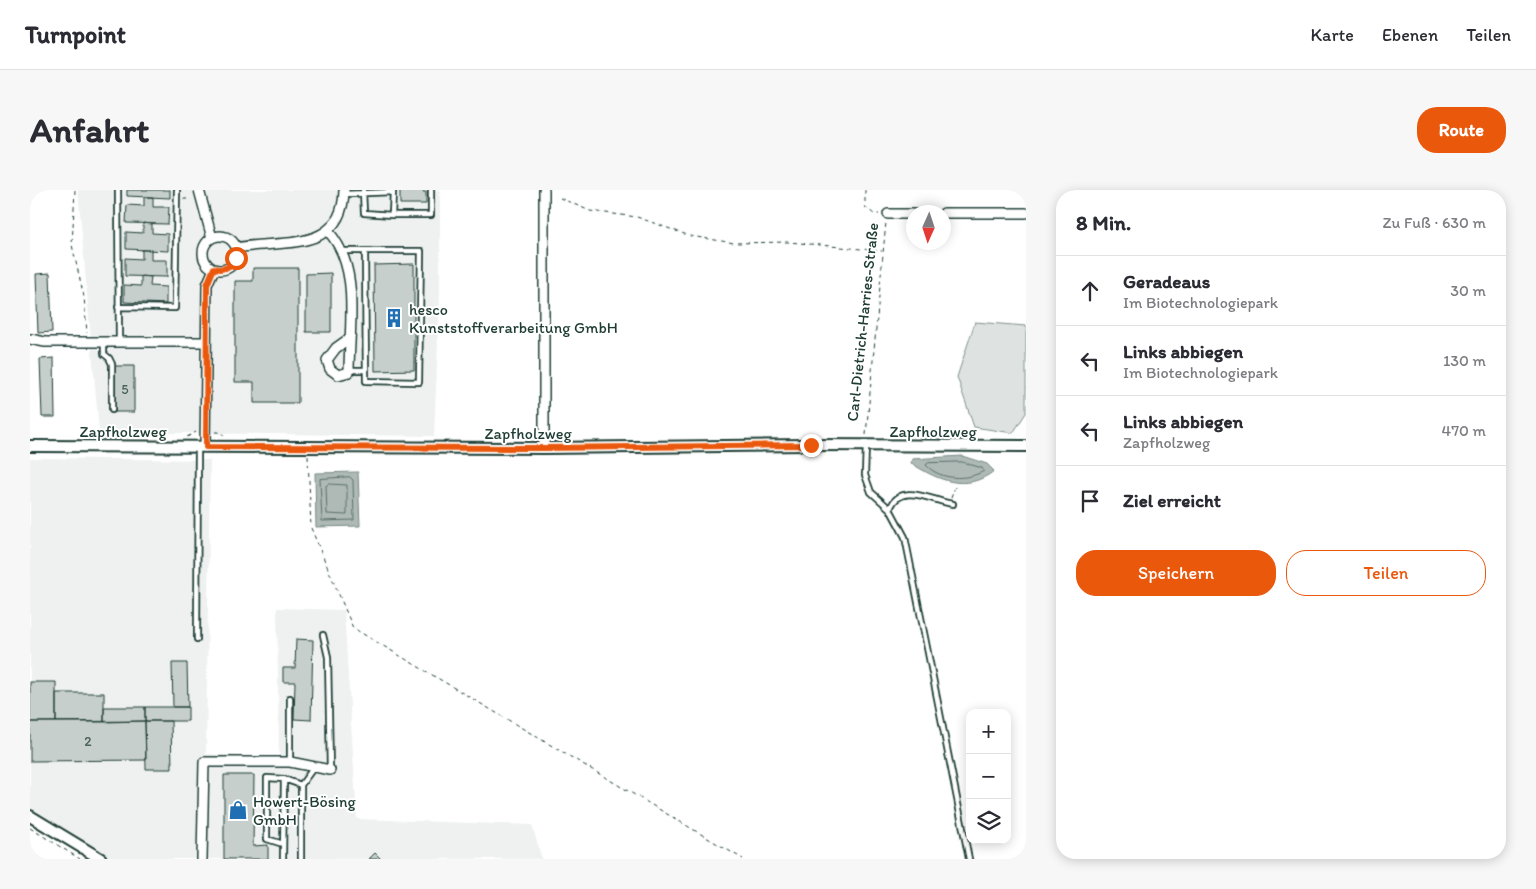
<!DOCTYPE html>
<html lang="de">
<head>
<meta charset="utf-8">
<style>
  :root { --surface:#fff; --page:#f7f7f7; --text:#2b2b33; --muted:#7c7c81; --line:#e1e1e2; --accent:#ea580c }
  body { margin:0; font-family:Itim,sans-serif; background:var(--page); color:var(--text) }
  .controls { position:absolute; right:15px; bottom:15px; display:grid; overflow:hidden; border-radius:10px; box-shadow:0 2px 12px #0003 }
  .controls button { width:45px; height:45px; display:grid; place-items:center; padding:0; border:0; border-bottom:1px solid var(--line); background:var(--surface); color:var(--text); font:25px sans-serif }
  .compass { position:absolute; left:876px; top:15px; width:45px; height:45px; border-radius:50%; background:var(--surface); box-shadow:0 2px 12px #0003; rotate:183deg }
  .stop { position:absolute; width:15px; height:15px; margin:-11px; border:4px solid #ea580c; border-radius:50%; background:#fff }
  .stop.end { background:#ea580c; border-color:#fff; box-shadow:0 1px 5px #0008 }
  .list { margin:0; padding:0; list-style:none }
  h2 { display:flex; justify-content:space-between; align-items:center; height:65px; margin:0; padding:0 20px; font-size:21px }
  h2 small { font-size:16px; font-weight:400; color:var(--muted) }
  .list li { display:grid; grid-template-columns:32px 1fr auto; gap:15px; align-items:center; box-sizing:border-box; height:70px; padding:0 20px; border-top:1px solid var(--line) }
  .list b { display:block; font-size:19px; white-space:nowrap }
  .list p { margin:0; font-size:16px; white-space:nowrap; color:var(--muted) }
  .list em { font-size:16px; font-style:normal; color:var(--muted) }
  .actions { display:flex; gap:10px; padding:15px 20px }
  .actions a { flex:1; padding:11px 0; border:1px solid var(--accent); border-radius:20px; text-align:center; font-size:18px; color:var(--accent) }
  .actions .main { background:var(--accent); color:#fff }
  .icon { flex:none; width:28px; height:28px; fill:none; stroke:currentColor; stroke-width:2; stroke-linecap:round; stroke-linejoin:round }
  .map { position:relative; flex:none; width:996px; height:669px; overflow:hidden; border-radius:20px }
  header { display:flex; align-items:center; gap:30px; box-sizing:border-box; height:70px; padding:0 25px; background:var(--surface); border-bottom:1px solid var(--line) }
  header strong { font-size:24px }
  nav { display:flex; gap:28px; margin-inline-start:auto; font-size:18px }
  .intro { display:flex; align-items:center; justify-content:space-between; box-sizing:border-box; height:120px; padding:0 30px }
  h1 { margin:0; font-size:35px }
  .button { padding:12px 22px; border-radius:20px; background:var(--accent); color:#fff; font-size:18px; font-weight:700 }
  main { display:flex; gap:30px; padding:0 30px }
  aside { flex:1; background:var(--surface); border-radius:20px; box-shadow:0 2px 12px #0003 }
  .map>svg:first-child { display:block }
  .built { fill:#eef1f0 }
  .green { fill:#dee3e2; stroke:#7e908b }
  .water { fill:#afbab7; stroke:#758883 }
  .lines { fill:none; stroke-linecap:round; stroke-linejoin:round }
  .shore { stroke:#596f68; stroke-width:1 }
  .building { fill:#c7cfcc; stroke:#1f3d34 }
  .service-casing { stroke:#1f3d34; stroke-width:8 }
  .minor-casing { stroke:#1f3d34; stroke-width:12 }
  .tertiary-casing { stroke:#1f3d34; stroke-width:14 }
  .path { stroke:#1f3d34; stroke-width:1; stroke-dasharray:4 4; stroke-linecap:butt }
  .service { stroke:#fff; stroke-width:4.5 }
  .minor { stroke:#fff; stroke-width:9 }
  .tertiary { stroke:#fff; stroke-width:10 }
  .route { stroke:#ea580c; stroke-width:6 }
  .labels { text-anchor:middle; stroke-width:4; stroke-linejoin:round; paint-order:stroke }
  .number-label { font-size:14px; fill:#49625a }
  .poi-label { font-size:16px; fill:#1f3d34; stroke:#fff; text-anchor:start }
  .street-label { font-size:16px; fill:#1f3d34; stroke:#fff }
</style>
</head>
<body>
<header>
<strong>Turnpoint</strong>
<nav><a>Karte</a><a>Ebenen</a><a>Teilen</a></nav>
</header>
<div class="intro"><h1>Anfahrt</h1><a class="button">Route</a></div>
<main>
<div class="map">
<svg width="996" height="669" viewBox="0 0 996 669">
  <rect width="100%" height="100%" fill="#fff"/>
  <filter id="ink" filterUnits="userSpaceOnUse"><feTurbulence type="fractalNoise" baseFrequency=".02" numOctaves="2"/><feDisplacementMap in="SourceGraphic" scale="10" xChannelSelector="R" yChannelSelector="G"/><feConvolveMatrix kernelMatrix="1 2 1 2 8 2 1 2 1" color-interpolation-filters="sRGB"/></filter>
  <g filter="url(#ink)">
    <path class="built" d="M48,0H410V105L404,246L69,242Z
      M0,268L180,270L176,564L249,568L247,418L314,420L327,629L502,635L512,669H84L0,618Z"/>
    <path class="green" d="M945,132L996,136V223L983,243L944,237L927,187Z"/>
    <path class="water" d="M932,266L957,274L964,281C936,303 907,290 881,273L882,269Z
      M328,282L330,336L286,337L285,283Z"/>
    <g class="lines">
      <path class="shore" d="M932,272L952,278L954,281C936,291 910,290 896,275L898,273Z
        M320,287L323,290L324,330L292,331L290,289Z
        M299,294L317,295V325L297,324L296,296Z"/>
    </g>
    <path class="building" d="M97,0H140V8L97,6Z
      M370,0H393V2H396V14H370Z
      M114,7H123V17H139L138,34L96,33L97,15L114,16Z
      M113,33L122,34V43L138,44V61L96,59V42L113,43Z
      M112,60H121V70H137V87L95,86V68L112,69Z
      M384,74V180L345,181L344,75Z
      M223,78H268V213H224V192H205V91H223Z
      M20,83L22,142L8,143L6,84Z
      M301,83V142H276V84Z
      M111,86L121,87L120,96L136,97V114L94,112V95L111,96Z
      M24,168L25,227H12L10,169Z
      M85,176H104V222H85Z
      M266,449L283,450L281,530L264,529L265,492H253V478H265Z
      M142,473H157L158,517H143Z
      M0,492H26V532H0Z
      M26,503H74V532H26Z
      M74,517H115V531L74,532Z
      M115,517H158V531H115Z
      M115,531L116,570L0,571V532Z
      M115,531H141L142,579H116Z
      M194,585H224L223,656L238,655V669H194Z
      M345,663L351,669H339Z"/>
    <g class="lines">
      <g class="service-casing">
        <path id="service" d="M88,0L89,152
          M333,1L334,23L362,25
          M314,4L363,2L362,25H401V0
          M313,61H391L389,192L336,191L335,61
          M88,117L145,118L147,0
          M74,153V164L79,168L82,174V220
          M320,180H336
          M836,255L835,285L841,302L860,319L875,347L939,669
          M860,319C870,290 904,312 923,314
          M293,445L298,467L300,580
          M167,449L168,257
          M260,508V572
          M254,589L271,595
          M253,669L254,589L237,588V649L253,654
          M271,669V595L284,577"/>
      </g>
      <g class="minor-casing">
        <path id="minor" d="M169,0L182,48
          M914,23H996
          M858,24H884
          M298,41C331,77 319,136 319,182L308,185L300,179L297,170L306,158L320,148
          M173 63a17 17 0 1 1 34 0a17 17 0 1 1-34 0Z
          M206,58C249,49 313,65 314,0
          M0,149L15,152H176
          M175,257L177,95L184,79
          M514,258V0
          M172,669L174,572H260L300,580"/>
      </g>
      <g class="tertiary-casing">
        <path id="tertiary" d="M0,256L514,258L781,255L996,256
          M0,626L71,669"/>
      </g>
      <path class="path" d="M45,0L42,55L54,107L57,143
        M835,0V17L844,24H849
        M530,8L560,21L607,27L660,46L704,53L759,52L852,61
        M153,9H161
        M185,242H191L194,246
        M836,245L856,32
        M157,247L166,242
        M278,266L281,338L323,438L713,669
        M921,308L925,297
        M0,638L50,669"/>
      <use href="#service" class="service"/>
      <use href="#minor" class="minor"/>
      <use href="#tertiary" class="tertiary"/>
    </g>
  </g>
  <g class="lines" filter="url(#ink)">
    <path class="route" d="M206,68C201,77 194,81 184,78L177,95L176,257L514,258L781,255"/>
  </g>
  <defs>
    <g id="building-bare" transform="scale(1.5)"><path d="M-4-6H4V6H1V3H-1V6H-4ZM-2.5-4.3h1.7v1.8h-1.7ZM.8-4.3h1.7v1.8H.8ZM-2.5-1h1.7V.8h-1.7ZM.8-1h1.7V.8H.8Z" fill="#1f6fb2" stroke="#fff" stroke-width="2.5" paint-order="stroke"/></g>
    <g id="shop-bare" transform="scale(1.5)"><path d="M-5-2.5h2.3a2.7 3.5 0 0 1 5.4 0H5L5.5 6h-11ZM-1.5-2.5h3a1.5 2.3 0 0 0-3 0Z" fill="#1f6fb2" stroke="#fff" stroke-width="2.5" paint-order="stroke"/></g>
  </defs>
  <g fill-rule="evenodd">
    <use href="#building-bare" x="364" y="128"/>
    <use href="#shop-bare" x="208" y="620"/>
  </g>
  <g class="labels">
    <g class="number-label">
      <text x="95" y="204">5</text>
      <text x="58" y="556">2</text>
    </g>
    <g class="poi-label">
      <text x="379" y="125">hesco<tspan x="379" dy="18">Kunststoffverarbeitung GmbH</tspan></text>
      <text x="223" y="617">Howert-Bösing<tspan x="223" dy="18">GmbH</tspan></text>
    </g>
    <g class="street-label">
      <text transform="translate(832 132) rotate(-84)" y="6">Carl-Dietrich-Harries-Straße</text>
      <text x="93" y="247">Zapfholzweg</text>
      <text x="903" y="247">Zapfholzweg</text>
      <text x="498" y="249">Zapfholzweg</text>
    </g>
  </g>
</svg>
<div class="controls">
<button>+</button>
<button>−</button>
<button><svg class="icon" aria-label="layers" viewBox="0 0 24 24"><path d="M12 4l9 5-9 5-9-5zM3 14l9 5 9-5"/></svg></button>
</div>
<svg class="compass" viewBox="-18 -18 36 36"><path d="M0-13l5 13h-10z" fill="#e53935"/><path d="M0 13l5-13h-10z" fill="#7c7c81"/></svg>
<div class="stop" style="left:206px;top:68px"></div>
<div class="stop end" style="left:781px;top:255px"></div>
</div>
<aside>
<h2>8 Min.<small>Zu Fuß · 630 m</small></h2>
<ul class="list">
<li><svg class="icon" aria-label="ahead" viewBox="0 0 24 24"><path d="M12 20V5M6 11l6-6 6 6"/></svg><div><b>Geradeaus</b><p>Im Biotechnologiepark</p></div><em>30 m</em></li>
<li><svg class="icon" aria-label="left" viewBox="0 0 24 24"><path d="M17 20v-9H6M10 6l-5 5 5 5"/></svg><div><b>Links abbiegen</b><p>Im Biotechnologiepark</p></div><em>130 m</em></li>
<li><svg class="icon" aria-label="left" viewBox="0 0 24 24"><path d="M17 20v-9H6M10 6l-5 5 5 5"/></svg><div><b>Links abbiegen</b><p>Zapfholzweg</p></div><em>470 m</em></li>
<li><svg class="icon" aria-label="arrive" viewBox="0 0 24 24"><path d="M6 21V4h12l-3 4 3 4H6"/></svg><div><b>Ziel erreicht</b></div></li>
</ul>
<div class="actions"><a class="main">Speichern</a><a>Teilen</a></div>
</aside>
</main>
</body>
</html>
